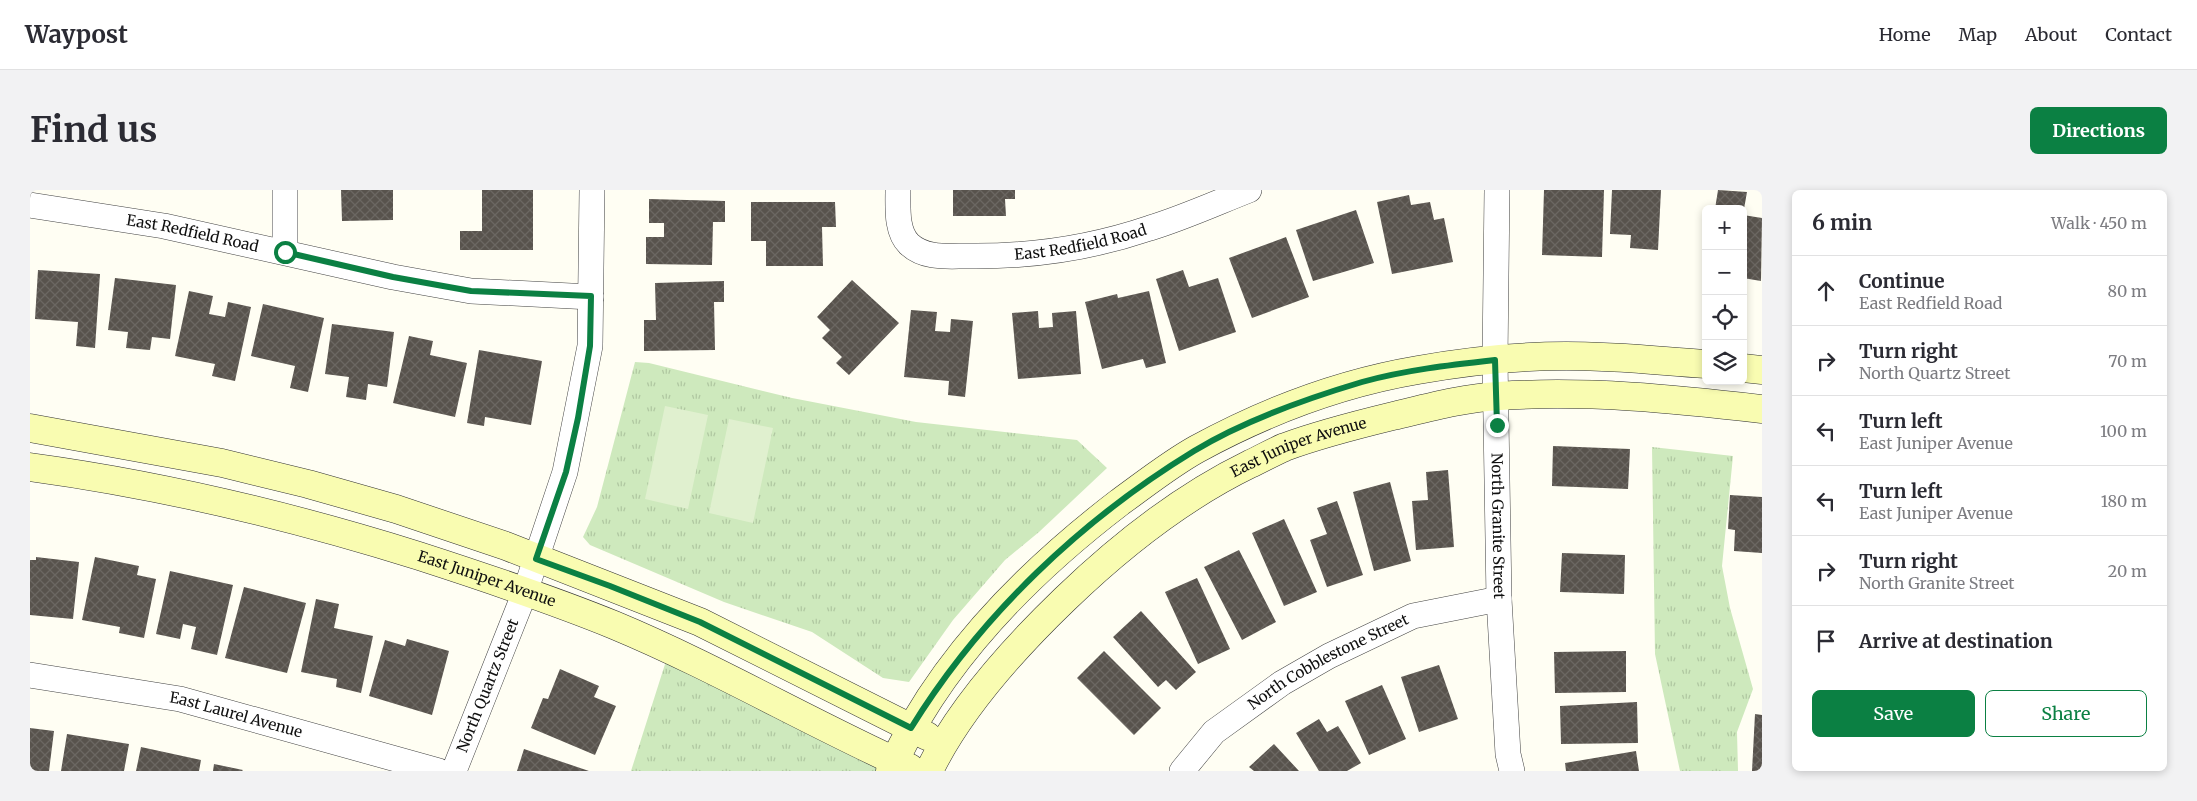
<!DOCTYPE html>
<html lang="en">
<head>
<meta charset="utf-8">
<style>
  :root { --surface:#fff; --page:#f2f2f3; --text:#2b2b33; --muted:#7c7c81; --line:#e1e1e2; --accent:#0b8043 }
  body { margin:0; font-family:Merriweather,serif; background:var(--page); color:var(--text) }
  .controls { position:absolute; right:15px; top:15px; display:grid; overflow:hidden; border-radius:8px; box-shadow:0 2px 8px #0003 }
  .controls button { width:45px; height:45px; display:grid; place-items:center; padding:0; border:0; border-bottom:1px solid var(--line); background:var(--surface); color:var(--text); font:25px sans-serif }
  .stop { position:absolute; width:15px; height:15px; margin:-11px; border:4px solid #0b8043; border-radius:50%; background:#fff }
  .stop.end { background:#0b8043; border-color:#fff; box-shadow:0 1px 5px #0008 }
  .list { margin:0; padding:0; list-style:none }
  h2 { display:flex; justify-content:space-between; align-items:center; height:65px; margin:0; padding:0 20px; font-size:21px }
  h2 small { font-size:16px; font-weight:400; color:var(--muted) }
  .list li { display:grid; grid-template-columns:32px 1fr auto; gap:15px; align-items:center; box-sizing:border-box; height:70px; padding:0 20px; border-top:1px solid var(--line) }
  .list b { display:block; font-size:19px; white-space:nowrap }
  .list p { margin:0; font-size:16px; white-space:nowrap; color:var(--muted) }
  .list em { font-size:16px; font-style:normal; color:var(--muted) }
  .actions { display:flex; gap:10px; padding:15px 20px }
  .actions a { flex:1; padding:11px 0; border:1px solid var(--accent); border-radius:8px; text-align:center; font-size:18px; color:var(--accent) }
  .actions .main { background:var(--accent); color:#fff }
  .icon { flex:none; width:28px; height:28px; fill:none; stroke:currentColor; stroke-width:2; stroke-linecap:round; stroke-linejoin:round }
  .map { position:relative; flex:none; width:1732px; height:581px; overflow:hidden; border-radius:8px }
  header { display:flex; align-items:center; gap:30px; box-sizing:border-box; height:70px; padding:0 25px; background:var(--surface); border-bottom:1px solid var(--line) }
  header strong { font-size:24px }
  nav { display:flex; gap:28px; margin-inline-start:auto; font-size:18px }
  .intro { display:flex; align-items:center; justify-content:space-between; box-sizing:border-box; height:120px; padding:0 30px }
  h1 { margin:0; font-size:35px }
  .button { padding:12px 22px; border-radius:8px; background:var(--accent); color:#fff; font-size:18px; font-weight:700 }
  main { display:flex; gap:30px; padding:0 30px }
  aside { flex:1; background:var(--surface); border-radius:8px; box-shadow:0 2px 8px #0003 }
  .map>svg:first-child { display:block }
  .grass { fill:url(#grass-tufts) }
  .pitch { fill:#e0f0cf }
  .building { fill:url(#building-cross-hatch) }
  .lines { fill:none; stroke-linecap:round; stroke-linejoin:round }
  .street-casing { stroke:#434343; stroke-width:26 }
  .secondary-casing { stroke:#323232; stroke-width:29 }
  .street { stroke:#fff; stroke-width:25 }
  .secondary { stroke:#f9fcb1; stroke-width:28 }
  .route { stroke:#0b8043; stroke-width:6 }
  .labels { text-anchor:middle; stroke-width:5; stroke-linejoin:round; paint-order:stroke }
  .street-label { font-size:15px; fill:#101010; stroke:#fff }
</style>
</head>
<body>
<header>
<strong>Waypost</strong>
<nav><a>Home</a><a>Map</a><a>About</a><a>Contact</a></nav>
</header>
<div class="intro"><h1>Find us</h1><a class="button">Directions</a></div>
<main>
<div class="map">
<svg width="1732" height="581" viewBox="0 0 1732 581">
  <defs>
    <pattern id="grass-tufts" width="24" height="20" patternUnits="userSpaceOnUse" patternTransform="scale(1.25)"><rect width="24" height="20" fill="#cee9bd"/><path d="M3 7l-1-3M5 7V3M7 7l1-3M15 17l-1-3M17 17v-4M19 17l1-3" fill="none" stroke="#b0c7a1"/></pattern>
    <pattern id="building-cross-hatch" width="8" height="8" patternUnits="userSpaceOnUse" patternTransform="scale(1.25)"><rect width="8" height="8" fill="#58534d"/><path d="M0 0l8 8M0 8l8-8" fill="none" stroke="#6b6762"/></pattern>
  </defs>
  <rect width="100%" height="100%" fill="#fffef3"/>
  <path class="grass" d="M605,172L619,173L762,208L886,232L1047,250L1077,278L1009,342L975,370L923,430L879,492L853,488L782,442L694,412L560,355L553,347L567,317Z
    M1622,257L1703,266L1692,376L1700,418L1723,499L1707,542L1708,581H1650L1625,464Z
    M636,471L878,581H601Z"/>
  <path class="pitch" d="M635,216L678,225L658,319L615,309Z
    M699,229L743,238L723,333L679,323Z"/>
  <path class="building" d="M311,0H363V30L312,31Z
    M452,0H503V60H430V41H452Z
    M923,0H985V9H975L976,26H923Z
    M1514,0H1574L1572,67L1512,65Z
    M1582,0H1631L1628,60L1600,58L1601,45L1580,44Z
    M1688,0L1717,2L1714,19H1685Z
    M1379,5L1381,15L1400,12L1404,30L1414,28L1423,72L1362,84L1347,12Z
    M619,9L695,11V32H683L682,75L616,74V47H634V33H619Z
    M721,12H805L806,37H792L793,76H736V51H721Z
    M1326,20L1344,73L1283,91L1266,40Z
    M1713,25L1732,28L1731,91L1713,88Z
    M1256,47L1279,107L1222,128L1199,68Z
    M8,80L70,84L65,158L46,156L48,132L5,129Z
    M1153,80L1159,97L1188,88L1206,142L1149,161L1126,89Z
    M85,88L146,95L140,149L122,147L120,160L96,158L98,142L78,140Z
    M822,90L869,133L819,185L806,173L812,167L792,148L800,140L787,127Z
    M694,91V112H684L685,160L614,161V130H626L625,93Z
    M159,101L183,106L179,124L195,127L198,112L221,117L205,191L182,186L185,174L145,166Z
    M1119,101L1136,173L1116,178L1113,169L1072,179L1055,112L1087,104L1088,108Z
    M233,114L294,128L278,202L260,198L265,176L221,166Z
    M881,120L907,122L905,141L920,142L921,129L943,131L935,207L918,205L919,191L874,187Z
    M1008,121L1009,138L1023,137L1022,123L1046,121L1051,184L988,189L982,123Z
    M302,134L364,142L357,197L338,194L336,210L316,207L319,187L295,184Z
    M379,146L403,151L400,165L437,173L425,227L363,213Z
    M449,160L512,171L501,235L455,227L454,236L437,233Z
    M1523,256L1600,259L1598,299L1522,296Z
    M1418,280L1424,357L1386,360L1382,311L1398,310L1396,282Z
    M1360,292L1381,371L1344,381L1323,302Z
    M1700,305L1732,307V363L1704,361L1705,340L1698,339Z
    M1307,311L1333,385L1297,397L1280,350L1297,344L1287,318Z
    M1254,329L1287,402L1254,416L1222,343Z
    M1209,360L1246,432L1212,450L1174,377Z
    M1532,363L1595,365L1594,404L1530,402Z
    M6,367L49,372L43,429L0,425V370H6Z
    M65,367L109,376L107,385L126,389L114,448L89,443L90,437L52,430Z
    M140,381L203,395L187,465L161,459L166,437L153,434L150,449L126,444Z
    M1167,388L1200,459L1168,474L1135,402Z
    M214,397L276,413L257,483L195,468Z
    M286,409L309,414L304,438L343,446L331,503L306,497L307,489L271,482Z
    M1111,421L1166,482L1146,500L1136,490L1128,497L1083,447Z
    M377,449L419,461L402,525L339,506L355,450L375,456Z
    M1074,461L1131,518L1104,545L1047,488Z
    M1596,461V502L1525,503L1524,462Z
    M1409,475L1428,529L1389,542L1371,487Z
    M530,479L569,496L564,507L586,516L565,565L501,538L513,508L518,509Z
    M1352,495L1376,549L1339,565L1315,511Z
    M1607,512L1608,553L1531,554L1530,516Z
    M1725,524L1732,525V581H1722Z
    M1289,529L1297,542L1308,536L1331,573L1317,581H1289L1266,543Z
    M0,538L24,541L19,581H0Z
    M37,544L99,554L94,581H31Z
    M1244,554L1269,581H1224L1219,577Z
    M111,557L171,570L169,581H106Z
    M494,559L559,581H487Z
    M1606,561L1609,581H1536L1535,573Z
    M184,574L213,580L212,581H183Z"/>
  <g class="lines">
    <g class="street-casing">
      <g id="street">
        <path id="s1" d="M868,0C868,18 866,41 879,54C895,69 918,66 937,66C999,67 1061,58 1120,38C1153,28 1186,13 1219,0"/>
        <path id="s2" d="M1467,0L1465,170L1469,409L1478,564L1482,581"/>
        <path id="s3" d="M0,15L134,36L363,87L441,101L561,107"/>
        <path d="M255,62V0"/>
        <path id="s4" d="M0,485L150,509L409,581"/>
        <path id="s5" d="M424,581L495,402L535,282L560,156L562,0"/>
        <path id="s6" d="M1152,581L1184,542L1252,493L1299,466L1383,426L1469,409"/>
      </g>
    </g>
    <g class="secondary-casing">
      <g id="secondary">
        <path d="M1713,178L1732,180"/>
        <path d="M0,238L192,273L278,294L366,319L476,356L670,432L897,546"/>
        <path id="s7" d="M0,277C133,295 261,326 389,366C454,387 520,409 584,435C685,477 780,533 880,578"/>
        <path d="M860,581C908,473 997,383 1090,312C1115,294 1140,274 1167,259C1235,222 1311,193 1388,180C1448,169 1512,164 1573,167C1607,168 1642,172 1676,174"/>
        <path id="s8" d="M899,581C930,517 984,458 1035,409C1090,356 1150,308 1220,274C1231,269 1243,262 1255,257C1290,244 1326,235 1363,226C1397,218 1433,208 1469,206C1556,200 1645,209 1732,219"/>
      </g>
    </g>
    <use href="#street" class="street"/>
    <use href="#secondary" class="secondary"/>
  </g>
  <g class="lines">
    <path class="route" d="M255,62L363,87L441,101L561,106L560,156L548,228L536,282L506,369L580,396L670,432L881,538C951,425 1051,330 1164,261C1215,230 1275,209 1332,192C1375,180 1420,175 1465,170L1467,235"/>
  </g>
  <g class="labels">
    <g class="street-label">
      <text dy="5" stroke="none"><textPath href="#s3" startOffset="165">East Redfield Road</textPath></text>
      <text dy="5" stroke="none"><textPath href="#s1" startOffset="232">East Redfield Road</textPath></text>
      <text dy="5" stroke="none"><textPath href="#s8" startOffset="502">East Juniper Avenue</textPath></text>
      <text dy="5" stroke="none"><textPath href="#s2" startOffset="336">North Granite Street</textPath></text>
      <text dy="5" stroke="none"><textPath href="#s7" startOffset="471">East Juniper Avenue</textPath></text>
      <text dy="5" stroke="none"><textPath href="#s6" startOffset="185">North Cobblestone Street</textPath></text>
      <text dy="5" stroke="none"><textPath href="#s5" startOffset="92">North Quartz Street</textPath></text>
      <text dy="5" stroke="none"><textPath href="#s4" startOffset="210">East Laurel Avenue</textPath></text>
    </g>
  </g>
</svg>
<div class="controls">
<button>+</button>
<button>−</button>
<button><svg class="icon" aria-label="locate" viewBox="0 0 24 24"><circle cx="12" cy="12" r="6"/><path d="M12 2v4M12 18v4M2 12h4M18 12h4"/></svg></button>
<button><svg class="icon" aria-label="layers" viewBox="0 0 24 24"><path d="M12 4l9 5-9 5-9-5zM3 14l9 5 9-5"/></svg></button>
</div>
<div class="stop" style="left:255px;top:62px"></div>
<div class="stop end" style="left:1467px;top:235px"></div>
</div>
<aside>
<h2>6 min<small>Walk · 450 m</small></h2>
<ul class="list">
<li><svg class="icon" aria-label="ahead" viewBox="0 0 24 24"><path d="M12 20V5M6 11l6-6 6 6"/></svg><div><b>Continue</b><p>East Redfield Road</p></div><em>80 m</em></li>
<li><svg class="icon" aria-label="right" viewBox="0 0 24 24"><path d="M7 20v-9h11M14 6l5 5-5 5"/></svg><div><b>Turn right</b><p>North Quartz Street</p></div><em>70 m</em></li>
<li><svg class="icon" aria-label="left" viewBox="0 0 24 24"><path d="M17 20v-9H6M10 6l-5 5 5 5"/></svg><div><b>Turn left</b><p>East Juniper Avenue</p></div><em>100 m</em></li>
<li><svg class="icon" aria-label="left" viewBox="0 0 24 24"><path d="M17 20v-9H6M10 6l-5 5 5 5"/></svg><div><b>Turn left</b><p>East Juniper Avenue</p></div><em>180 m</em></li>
<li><svg class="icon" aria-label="right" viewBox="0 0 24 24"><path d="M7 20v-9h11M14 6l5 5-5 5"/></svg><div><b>Turn right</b><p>North Granite Street</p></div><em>20 m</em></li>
<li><svg class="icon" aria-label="arrive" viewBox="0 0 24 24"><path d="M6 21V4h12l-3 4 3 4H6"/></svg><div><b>Arrive at destination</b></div></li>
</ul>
<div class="actions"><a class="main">Save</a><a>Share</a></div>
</aside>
</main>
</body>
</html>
